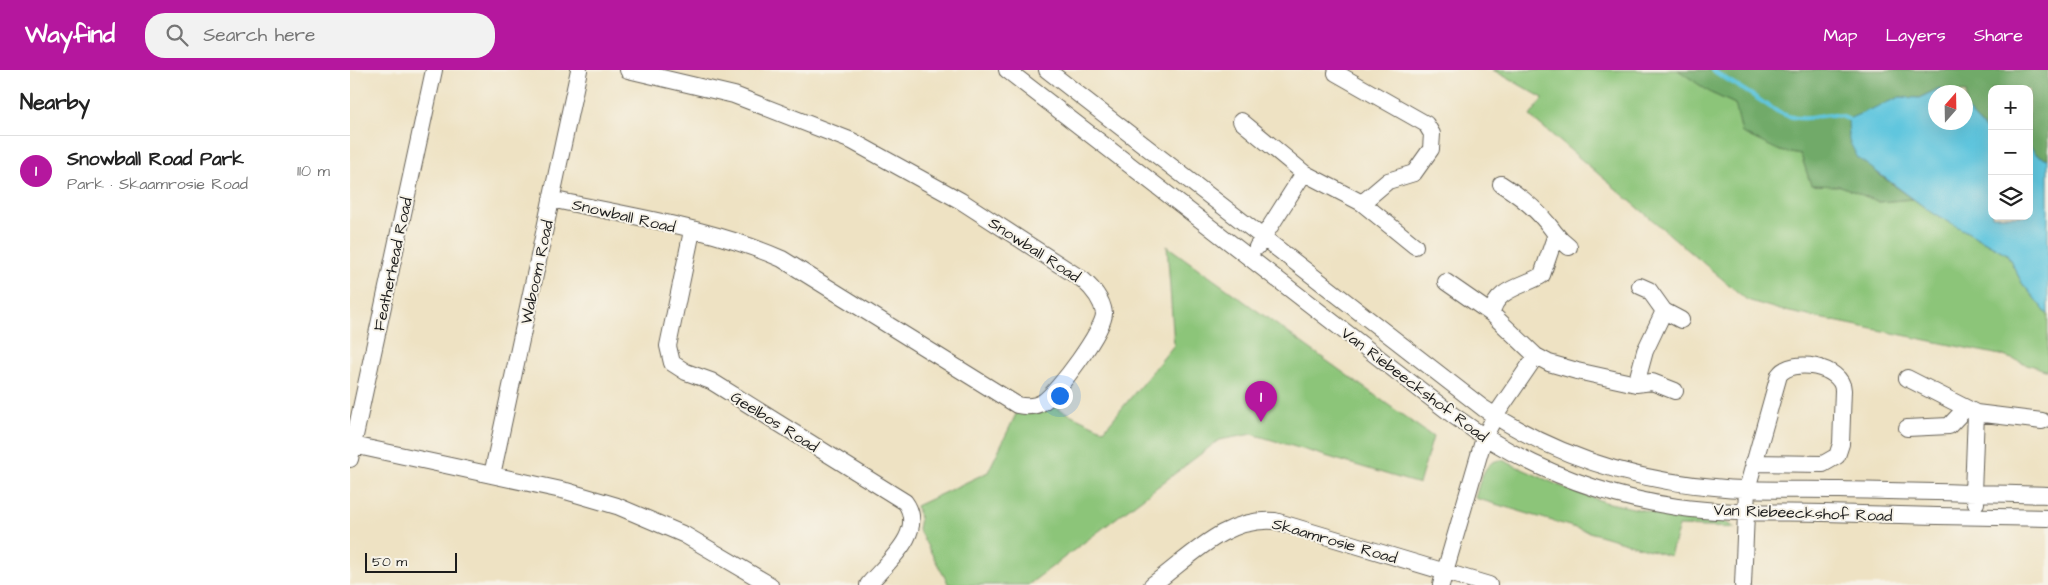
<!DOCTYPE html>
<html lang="en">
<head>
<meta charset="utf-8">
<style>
  :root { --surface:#fff; --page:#f2f2f2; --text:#222; --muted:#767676; --line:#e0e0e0; --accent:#b5179e }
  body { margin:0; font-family:"Architects Daughter",sans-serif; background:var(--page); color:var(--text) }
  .controls { position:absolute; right:15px; top:15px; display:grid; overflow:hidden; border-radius:10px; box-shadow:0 5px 20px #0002 }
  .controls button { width:45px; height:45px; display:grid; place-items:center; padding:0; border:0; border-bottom:1px solid var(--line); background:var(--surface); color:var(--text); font:25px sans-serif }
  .compass { position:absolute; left:1578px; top:15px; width:45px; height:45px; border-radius:50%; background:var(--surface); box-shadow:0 5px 20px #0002; rotate:20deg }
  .scale { position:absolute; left:15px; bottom:12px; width:92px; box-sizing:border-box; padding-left:5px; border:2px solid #1c1c1c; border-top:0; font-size:14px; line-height:18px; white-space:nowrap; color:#1c1c1c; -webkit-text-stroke:4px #f7f3e8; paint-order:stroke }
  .you { position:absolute; left:709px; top:325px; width:18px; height:18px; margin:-12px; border:4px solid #fff; border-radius:50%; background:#1a73e8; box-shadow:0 0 0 8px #1a73e833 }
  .badge { display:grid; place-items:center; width:32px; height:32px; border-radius:50%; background:var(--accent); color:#fff; font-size:16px; font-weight:700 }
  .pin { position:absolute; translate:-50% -41px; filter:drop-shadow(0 1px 2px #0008) }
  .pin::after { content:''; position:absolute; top:26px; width:18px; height:15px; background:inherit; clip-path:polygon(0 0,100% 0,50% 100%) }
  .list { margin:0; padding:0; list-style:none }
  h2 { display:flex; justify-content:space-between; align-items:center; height:65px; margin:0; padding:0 20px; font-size:21px }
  h2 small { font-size:16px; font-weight:400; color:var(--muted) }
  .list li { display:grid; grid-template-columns:32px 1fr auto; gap:15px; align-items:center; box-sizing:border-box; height:70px; padding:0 20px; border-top:1px solid var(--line) }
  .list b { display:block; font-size:19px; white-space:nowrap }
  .list p { margin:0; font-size:16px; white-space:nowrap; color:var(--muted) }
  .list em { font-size:16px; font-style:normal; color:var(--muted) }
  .icon { flex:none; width:28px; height:28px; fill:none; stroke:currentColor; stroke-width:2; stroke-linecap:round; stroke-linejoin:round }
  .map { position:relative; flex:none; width:1698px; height:515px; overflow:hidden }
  header { display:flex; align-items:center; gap:30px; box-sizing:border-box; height:70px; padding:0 25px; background:var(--accent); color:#fff }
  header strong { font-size:24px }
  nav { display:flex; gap:28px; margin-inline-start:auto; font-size:18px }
  .search { width:350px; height:45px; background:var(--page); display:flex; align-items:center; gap:12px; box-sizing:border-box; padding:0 18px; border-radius:20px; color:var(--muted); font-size:19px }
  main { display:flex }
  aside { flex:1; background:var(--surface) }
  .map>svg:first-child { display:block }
  .green { fill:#8cc579; stroke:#54704a }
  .forest { fill:#71aa69; stroke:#466342 }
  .water { fill:#60c6de; stroke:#3e717d }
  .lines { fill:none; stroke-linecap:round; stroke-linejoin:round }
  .stream { stroke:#60c6de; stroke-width:4 }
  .minor-casing { stroke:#666156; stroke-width:18 }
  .minor { stroke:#fff; stroke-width:16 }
  .labels { text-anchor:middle; stroke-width:4; stroke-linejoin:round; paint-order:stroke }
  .street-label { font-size:16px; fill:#1c1c1c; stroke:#f7f3e8 }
</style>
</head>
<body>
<header>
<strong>Wayfind</strong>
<div class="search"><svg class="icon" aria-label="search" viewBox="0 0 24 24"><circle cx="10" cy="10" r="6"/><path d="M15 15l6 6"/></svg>Search here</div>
<nav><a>Map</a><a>Layers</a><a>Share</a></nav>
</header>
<main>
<aside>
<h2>Nearby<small></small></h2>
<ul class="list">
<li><span class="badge">1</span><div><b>Snowball Road Park</b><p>Park · Skaamrosie Road</p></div><em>110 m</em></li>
</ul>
</aside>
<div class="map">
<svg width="1698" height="515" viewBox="0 0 1698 515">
  <rect width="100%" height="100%" fill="#f7f3e8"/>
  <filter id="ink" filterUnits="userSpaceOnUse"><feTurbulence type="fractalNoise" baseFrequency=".02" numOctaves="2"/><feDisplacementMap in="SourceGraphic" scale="10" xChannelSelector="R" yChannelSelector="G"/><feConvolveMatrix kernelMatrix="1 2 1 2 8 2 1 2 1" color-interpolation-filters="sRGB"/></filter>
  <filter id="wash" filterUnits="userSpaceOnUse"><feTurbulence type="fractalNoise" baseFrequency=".0096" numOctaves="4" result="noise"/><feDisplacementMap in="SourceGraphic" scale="20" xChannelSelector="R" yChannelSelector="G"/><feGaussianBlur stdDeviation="1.12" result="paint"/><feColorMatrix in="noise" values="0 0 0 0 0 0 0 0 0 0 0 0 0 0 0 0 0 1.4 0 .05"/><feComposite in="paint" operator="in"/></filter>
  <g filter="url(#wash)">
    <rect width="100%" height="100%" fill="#eee2c3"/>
    <path class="green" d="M1143,0H1328L1332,2L1361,23L1385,34L1430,81L1451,85L1461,115L1491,116L1529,132L1563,129L1581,142L1657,184L1672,213L1698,245V301L1650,285L1430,240L1397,230L1180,46L1193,28Z
      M817,176L1083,367L1069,414L902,364L869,370L678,515H599L568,459L570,448L566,436L638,402L667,342L700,335L754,360L824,275Z
      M1152,390L1217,419L1255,432L1311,444L1373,451L1385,458L1329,456L1320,486L1125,428C1130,413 1133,390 1152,390Z"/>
    <path class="forest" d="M1328,0H1698V89L1687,85L1679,75V19H1642V66L1616,39V22H1596L1590,18L1569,28L1550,27L1527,103L1563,129L1529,132L1491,116L1461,115L1451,85L1430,81L1392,63L1385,34L1361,23Z"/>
    <path class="water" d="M1590,18L1596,22H1586V52H1616V39L1642,66V146H1679V75L1687,85L1698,89V245L1672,213L1657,184L1581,142L1508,88L1499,71L1498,49L1550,27L1569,28Z"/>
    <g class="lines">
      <path class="stream" d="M1362,0C1376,9 1391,18 1405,27C1416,34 1425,42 1438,46C1463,54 1475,38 1498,49"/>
    </g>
  </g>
  <g filter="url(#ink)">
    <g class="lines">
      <g class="minor-casing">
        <path id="minor" d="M657,0L1104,346C1170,394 1246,425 1327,437C1375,444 1426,442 1474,443C1549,445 1623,447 1698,448
          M697,0L1133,338C1206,387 1288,412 1375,418C1413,421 1451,419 1489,420C1559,421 1628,423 1698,425
          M986,3L1076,54L1082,64L1081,79L1064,103L1038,111L1012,133
          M891,51L954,103L1012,133L1065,176
          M1151,114C1169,125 1185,138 1198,154C1207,165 1207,168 1219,177
          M201,129C278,146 360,157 432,189L667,335C676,337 685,337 693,332C707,323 755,259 754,243C752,229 743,219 733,210L611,131L502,71L384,25L278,0
          M342,161L318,276L322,293L336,302L361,311L555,432C577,462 536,493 518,515
          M907,177L954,103
          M1096,212L1142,244L1186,286
          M1290,216L1299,220L1314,241L1331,250
          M1142,244C1144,219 1175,216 1192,205L1205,167
          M1557,308L1626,343
          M1286,314L1295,281L1314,241
          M1557,358L1599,356L1616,338
          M3,375L216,421L267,436L335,465L420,515
          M0,389L84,0
          M142,405L229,0
          M1626,433L1623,423L1626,343L1692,351
          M802,515C841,487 874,447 925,451L1139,515
          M1091,515L1134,368L1145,346L1186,286L1199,293L1227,301L1286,314L1302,312L1325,321
          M1393,515L1397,419L1429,305C1442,287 1492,296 1493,320L1491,374L1487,386L1473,394L1403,393"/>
      </g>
      <use href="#minor" class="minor"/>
    </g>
  </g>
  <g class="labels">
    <g class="street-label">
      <text transform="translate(274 145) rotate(13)" y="6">Snowball Road</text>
      <text transform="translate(685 179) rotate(33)" y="6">Snowball Road</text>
      <text transform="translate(42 194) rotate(-78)" y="6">Featherhead Road</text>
      <text transform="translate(186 202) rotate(-78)" y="6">Waboom Road</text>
      <text transform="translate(1065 314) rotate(37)" y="6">Van Riebeeckshof Road</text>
      <text transform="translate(425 351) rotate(32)" y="6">Geelbos Road</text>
      <text transform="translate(1453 442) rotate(2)" y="6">Van Riebeeckshof Road</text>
      <text transform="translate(985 470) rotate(16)" y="6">Skaamrosie Road</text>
    </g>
  </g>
</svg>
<div class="controls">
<button>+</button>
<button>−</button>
<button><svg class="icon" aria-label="layers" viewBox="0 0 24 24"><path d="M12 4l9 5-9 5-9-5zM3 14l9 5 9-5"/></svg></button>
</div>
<svg class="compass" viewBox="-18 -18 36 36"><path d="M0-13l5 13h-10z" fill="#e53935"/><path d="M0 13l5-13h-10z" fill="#767676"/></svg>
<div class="scale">50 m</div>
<div class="you"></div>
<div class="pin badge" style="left:911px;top:352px">1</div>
</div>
</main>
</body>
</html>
